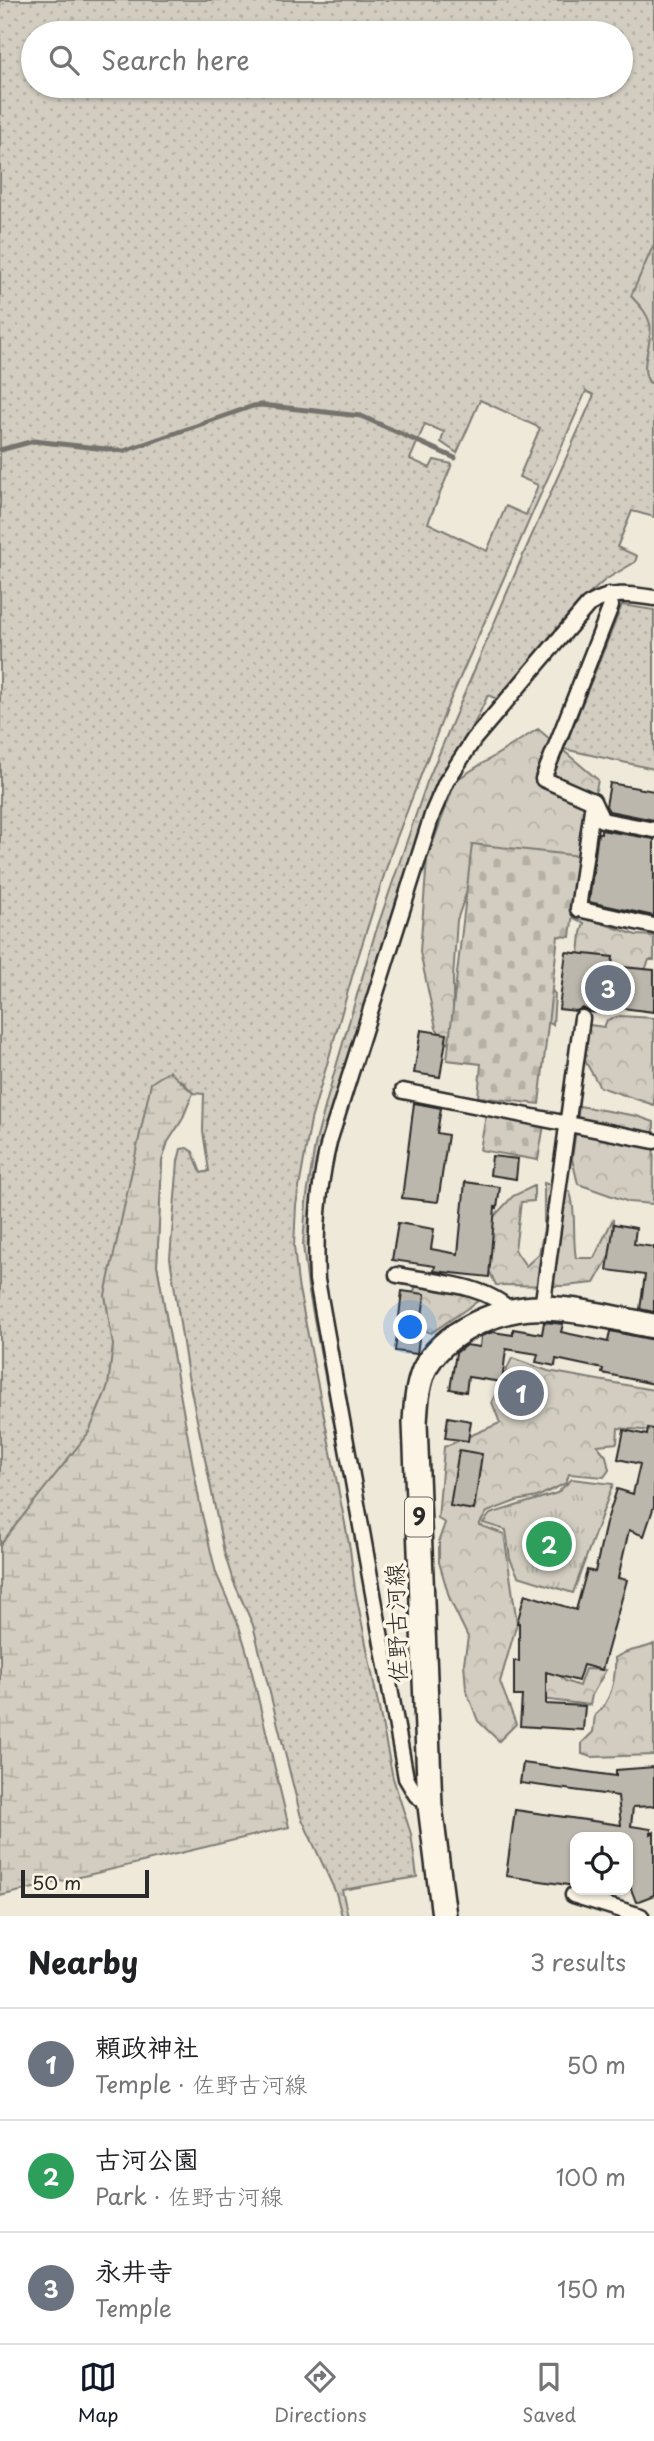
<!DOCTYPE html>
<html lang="en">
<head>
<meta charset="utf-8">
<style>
  :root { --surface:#fff; --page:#f2f2f2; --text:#202124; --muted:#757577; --line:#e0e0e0; --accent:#111827 }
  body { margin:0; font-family:"Playpen Sans","Klee One",sans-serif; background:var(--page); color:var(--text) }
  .controls { position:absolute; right:21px; bottom:21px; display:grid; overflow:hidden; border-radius:14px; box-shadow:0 2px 5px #0004 }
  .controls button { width:63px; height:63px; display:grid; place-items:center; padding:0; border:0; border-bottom:2px solid var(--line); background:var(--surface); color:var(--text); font:35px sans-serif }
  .scale { position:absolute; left:21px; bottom:18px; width:128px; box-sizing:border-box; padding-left:7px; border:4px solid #2b2b2b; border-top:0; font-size:19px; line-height:24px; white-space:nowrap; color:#2b2b2b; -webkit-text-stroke:5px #fcf5e5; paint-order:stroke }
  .you { position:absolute; left:411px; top:1328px; width:24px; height:24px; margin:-18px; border:5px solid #fff; border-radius:50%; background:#1a73e8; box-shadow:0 0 0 10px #1a73e833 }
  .badge { display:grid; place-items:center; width:46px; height:46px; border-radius:50%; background:var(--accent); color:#fff; font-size:23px; font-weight:700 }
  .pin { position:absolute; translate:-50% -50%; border:4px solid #fff; box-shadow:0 2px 7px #0006 }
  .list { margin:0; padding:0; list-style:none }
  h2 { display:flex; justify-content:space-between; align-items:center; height:91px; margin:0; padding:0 28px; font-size:30px }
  h2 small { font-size:23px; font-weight:400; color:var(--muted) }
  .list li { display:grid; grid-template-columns:46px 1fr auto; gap:21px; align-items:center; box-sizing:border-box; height:112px; padding:0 28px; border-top:2px solid var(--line) }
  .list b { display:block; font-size:26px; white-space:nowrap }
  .list p { margin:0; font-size:23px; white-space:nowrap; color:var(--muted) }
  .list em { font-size:23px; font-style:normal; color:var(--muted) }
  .icon { flex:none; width:38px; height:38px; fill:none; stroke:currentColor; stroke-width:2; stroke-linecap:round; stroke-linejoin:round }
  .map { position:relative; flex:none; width:654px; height:1916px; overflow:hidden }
  .search { position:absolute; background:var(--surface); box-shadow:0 2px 5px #0004; left:21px; right:21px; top:21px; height:77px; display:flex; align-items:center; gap:18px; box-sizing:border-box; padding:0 24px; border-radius:38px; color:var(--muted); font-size:26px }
  .sheet { height:427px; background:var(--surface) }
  nav { display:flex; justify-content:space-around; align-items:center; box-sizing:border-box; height:98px; border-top:2px solid var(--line); background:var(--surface); font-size:19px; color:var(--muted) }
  nav a { display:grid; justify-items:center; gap:4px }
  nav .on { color:var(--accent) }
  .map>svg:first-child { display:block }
  .grass { fill:url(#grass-dots); stroke:#7e7c76; stroke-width:2; fill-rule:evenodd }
  .forest { fill:url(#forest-crowns); stroke:#7e7c76; stroke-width:2 }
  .wetland { fill:url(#wetland-marsh); stroke:#7e7c76; stroke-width:2 }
  .cemetery { fill:url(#cemetery-stones); stroke:#7e7c76; stroke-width:2 }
  .park { fill:url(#park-tufts); stroke:#7e7c76; stroke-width:2 }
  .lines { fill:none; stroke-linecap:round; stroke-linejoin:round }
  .stream { stroke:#75736d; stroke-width:5 }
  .building { fill:#bcb7ac; stroke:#2b2b2b; stroke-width:2 }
  .street-casing { stroke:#2b2b2b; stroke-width:19 }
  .primary-casing { stroke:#2b2b2b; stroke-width:28 }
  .street { stroke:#fcf5e5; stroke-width:14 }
  .primary { stroke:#fcf5e5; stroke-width:23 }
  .labels { text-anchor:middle; stroke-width:7; stroke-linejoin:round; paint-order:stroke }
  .shield { fill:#fcf5e5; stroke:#6a6863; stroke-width:2 }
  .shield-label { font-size:23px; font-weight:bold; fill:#2b2b2b }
  .street-label { font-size:24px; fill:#2b2b2b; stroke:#fcf5e5 }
</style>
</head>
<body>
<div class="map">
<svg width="654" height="1916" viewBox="0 0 654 1916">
  <defs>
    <pattern id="grass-dots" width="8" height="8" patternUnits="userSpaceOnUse" patternTransform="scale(1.75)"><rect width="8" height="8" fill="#d2cdc0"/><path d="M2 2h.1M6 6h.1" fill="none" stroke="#b4b0a5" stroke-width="1.8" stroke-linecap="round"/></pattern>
    <pattern id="forest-crowns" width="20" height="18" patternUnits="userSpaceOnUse" patternTransform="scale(1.75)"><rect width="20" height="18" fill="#d2cdc0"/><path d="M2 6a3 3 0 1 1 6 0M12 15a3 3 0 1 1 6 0" fill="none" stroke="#b4b0a5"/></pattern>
    <pattern id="wetland-marsh" width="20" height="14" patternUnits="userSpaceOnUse" patternTransform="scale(1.75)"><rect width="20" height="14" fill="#d2cdc0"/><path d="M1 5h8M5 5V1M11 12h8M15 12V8" fill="none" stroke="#b4b0a5"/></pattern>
    <pattern id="cemetery-stones" width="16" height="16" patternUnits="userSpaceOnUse" patternTransform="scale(1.75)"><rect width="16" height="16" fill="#d2cdc0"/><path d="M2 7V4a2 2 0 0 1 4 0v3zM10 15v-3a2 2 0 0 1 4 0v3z" fill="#b4b0a5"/></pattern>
    <pattern id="park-tufts" width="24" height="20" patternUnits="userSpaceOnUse" patternTransform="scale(1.75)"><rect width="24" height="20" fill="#d2cdc0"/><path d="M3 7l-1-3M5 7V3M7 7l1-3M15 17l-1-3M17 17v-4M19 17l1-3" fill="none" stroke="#b4b0a5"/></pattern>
  </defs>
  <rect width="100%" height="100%" fill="#efe9da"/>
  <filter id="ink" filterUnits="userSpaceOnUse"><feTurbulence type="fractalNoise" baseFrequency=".0143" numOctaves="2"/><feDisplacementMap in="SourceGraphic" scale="14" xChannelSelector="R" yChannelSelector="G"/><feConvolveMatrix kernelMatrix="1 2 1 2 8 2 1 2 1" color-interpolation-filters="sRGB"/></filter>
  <g filter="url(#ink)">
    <path class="grass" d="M0,0H654V517L632,511L617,547L637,556L635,562L605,580L575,607L499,700L488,695L470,733L441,776L430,799L317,1158L310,1207L308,1254L316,1318L347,1492L308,1287L303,1245L306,1202L315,1145L333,1077L374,937L427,782L520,562L594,395L586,391L448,705L392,850L354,970L311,1120L296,1205L294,1246L298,1284L350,1549L355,1589L393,1778L411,1834L417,1877L342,1890L348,1916H342L336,1893L301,1817L253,1625L232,1578L224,1552L188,1376L170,1258L178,1161L181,1149L187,1148L193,1152L201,1173L209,1171L203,1131L204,1094L193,1093L181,1080L171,1108L162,1161L157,1265L170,1340L0,1616ZM33,33H621V86H33ZM480,400L540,428L519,477L538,485L526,515L506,506L487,551L428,523L452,464L434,460L430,468L410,459L425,424L444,432L441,442L457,453Z
      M622,605L654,610V769L564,749Z"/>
    <path class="forest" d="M538,729L598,780L596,790L585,809L574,886L592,920L636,935L654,936V960H649L641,980L623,979L611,965L579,955L581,933L584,923L568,915L536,972L555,994L553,1025L531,1014L469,885L457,920L453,978V1050L436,1028L420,952L427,859L456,780Z
      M620,1016L654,1018V1105L600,1087L585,1061L589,1025L604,1027L607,1020Z
      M579,1106L637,1116L654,1122L653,1204L629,1202L578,1184L572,1159Z
      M544,1183L570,1192C577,1213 572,1236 576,1258H594L613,1219L614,1248L594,1283L564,1286L496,1285L487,1266L488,1223L513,1196L534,1186V1201L521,1202L515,1250L526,1266L539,1254L544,1229Z
      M416,1286L481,1299L431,1333L402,1320Z
      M512,1358L548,1371L654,1390V1431L618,1428L617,1443L597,1445L606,1456L609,1470L604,1477L569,1474L566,1483L537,1497L516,1501L487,1512L479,1525L504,1534L517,1623L500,1682L516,1724L499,1741L478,1721L466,1689L464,1663L468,1637L450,1600L439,1562V1540L445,1523L438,1519L444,1447L500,1423L492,1402Z
      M654,1644V1755L591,1757L582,1754V1743L593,1732L595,1715C611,1703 616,1678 615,1658C629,1648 639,1651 654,1644Z
      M551,1665L565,1681L579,1686L585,1669L606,1670L592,1695L590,1705L541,1699L534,1685Z"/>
    <path class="wetland" d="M169,1071L193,1093L182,1120L168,1142L162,1161L157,1265L201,1510L216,1573L239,1626L248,1656L289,1827L0,1896V1545L89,1432L108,1386L113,1345L105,1295L151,1083Z"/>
    <path class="cemetery" d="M472,844L580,856L570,937L558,936L539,1104L478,1097L481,1064L447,1060Z
      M486,1115L544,1125L538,1160L480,1150Z"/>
    <path class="park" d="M654,244V382L650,383C637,368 654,342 650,324C647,312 639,305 631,296Z
      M572,1479L613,1484L573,1593L518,1576L510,1559L506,1530L483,1523L490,1514L557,1493Z"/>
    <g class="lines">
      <path class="stream" d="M0,450L34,441L124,451L253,406L261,405L361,416L455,458"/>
    </g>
    <path class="building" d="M610,783L654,791V820L609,811L606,806Z
      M601,830L654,839V916L589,902L598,833H601Z
      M566,952L613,957L612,966L654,970V1012L607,1006L606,1014L590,1012L583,1008L576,1011L559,1009Z
      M421,1030L447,1034L440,1077L414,1073Z
      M414,1103L441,1108L437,1133L448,1135L438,1202L402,1198Z
      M492,1156L518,1159L516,1179L490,1175Z
      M465,1182L500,1187L497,1208L495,1207L489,1277L434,1271L435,1266L392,1260L398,1223L434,1229L431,1249L458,1254Z
      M614,1224L636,1228L634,1244L654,1247V1312L640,1309L645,1275L607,1270Z
      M402,1291L425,1294L417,1354L395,1351Z
      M544,1322L563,1324L561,1332L608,1342L610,1331L654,1340V1384L602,1373L603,1369L556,1359L555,1366L536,1362L538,1354L506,1349L502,1382L468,1377L466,1392L450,1389L456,1353L466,1345L480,1347L481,1336L493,1332L513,1335V1329L542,1334Z
      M448,1417L471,1421L468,1441L445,1438Z
      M648,1428L654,1429V1506L644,1536L629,1530L618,1578L627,1580L602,1670L583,1665L578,1681L546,1672V1704L585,1706L583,1730L520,1726L522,1696H514V1661H519V1623H517L525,1594L576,1610L587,1570L595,1572L606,1523L617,1489L633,1494L640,1464L618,1459L624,1430L647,1435Z
      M459,1450L482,1454L474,1510L450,1506Z
      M523,1763L616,1776V1770L654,1767V1806L633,1807L631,1826L651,1829V1834L654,1832V1895L636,1902L628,1881V1837H575V1886L506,1876L515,1810L621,1825L618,1796L520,1783Z"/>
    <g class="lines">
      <g class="street-casing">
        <path id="street" d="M609,595L611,606L543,779L593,801L602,820L654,830
          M593,802L578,909L654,926
          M403,1091L654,1141
          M397,1275C433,1282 485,1284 511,1311
          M542,1308L582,1018
          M430,1806L416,1795L406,1778L317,1280C315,1233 318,1188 329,1142L433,812L446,782L474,739L588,605C611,591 629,594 654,598
          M573,1895L641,1916"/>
      </g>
      <g class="primary-casing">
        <path id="primary" d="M444,1916L430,1806L415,1423C416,1405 417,1387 424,1370C442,1332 502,1306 543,1308C580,1309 618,1319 654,1326"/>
      </g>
      <use href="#street" class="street"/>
      <use href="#primary" class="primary"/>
    </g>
  </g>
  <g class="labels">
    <rect class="shield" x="405" y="1497.5" width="28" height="39" rx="5"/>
    <g class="shield-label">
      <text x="419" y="1525">9</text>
    </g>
    <g class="street-label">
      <text transform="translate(397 1623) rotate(-92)" y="8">佐野古河線</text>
    </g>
  </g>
</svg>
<div class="controls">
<button><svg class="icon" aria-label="locate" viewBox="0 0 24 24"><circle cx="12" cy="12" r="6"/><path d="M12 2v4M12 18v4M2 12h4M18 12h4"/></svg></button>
</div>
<div class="scale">50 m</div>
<div class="you"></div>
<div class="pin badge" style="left:521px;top:1393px;background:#6b7280">1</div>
<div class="pin badge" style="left:549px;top:1544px;background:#2e9e5b">2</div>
<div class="pin badge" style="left:608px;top:988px;background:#6b7280">3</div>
<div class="search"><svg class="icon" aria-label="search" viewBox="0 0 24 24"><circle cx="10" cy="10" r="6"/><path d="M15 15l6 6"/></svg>Search here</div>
</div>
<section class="sheet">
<h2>Nearby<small>3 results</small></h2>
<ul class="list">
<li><span class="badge" style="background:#6b7280">1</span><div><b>頼政神社</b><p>Temple · 佐野古河線</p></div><em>50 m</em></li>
<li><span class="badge" style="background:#2e9e5b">2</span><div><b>古河公園</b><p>Park · 佐野古河線</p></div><em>100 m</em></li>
<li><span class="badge" style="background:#6b7280">3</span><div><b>永井寺</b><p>Temple</p></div><em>150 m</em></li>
</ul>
</section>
<nav>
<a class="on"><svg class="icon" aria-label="map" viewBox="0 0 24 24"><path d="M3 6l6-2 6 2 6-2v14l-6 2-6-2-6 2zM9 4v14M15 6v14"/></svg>Map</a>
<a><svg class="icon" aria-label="directions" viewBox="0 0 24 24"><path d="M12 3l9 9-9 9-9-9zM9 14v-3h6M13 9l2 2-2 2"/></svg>Directions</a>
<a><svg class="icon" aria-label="saved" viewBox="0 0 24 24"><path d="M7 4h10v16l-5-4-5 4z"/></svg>Saved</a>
</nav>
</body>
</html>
